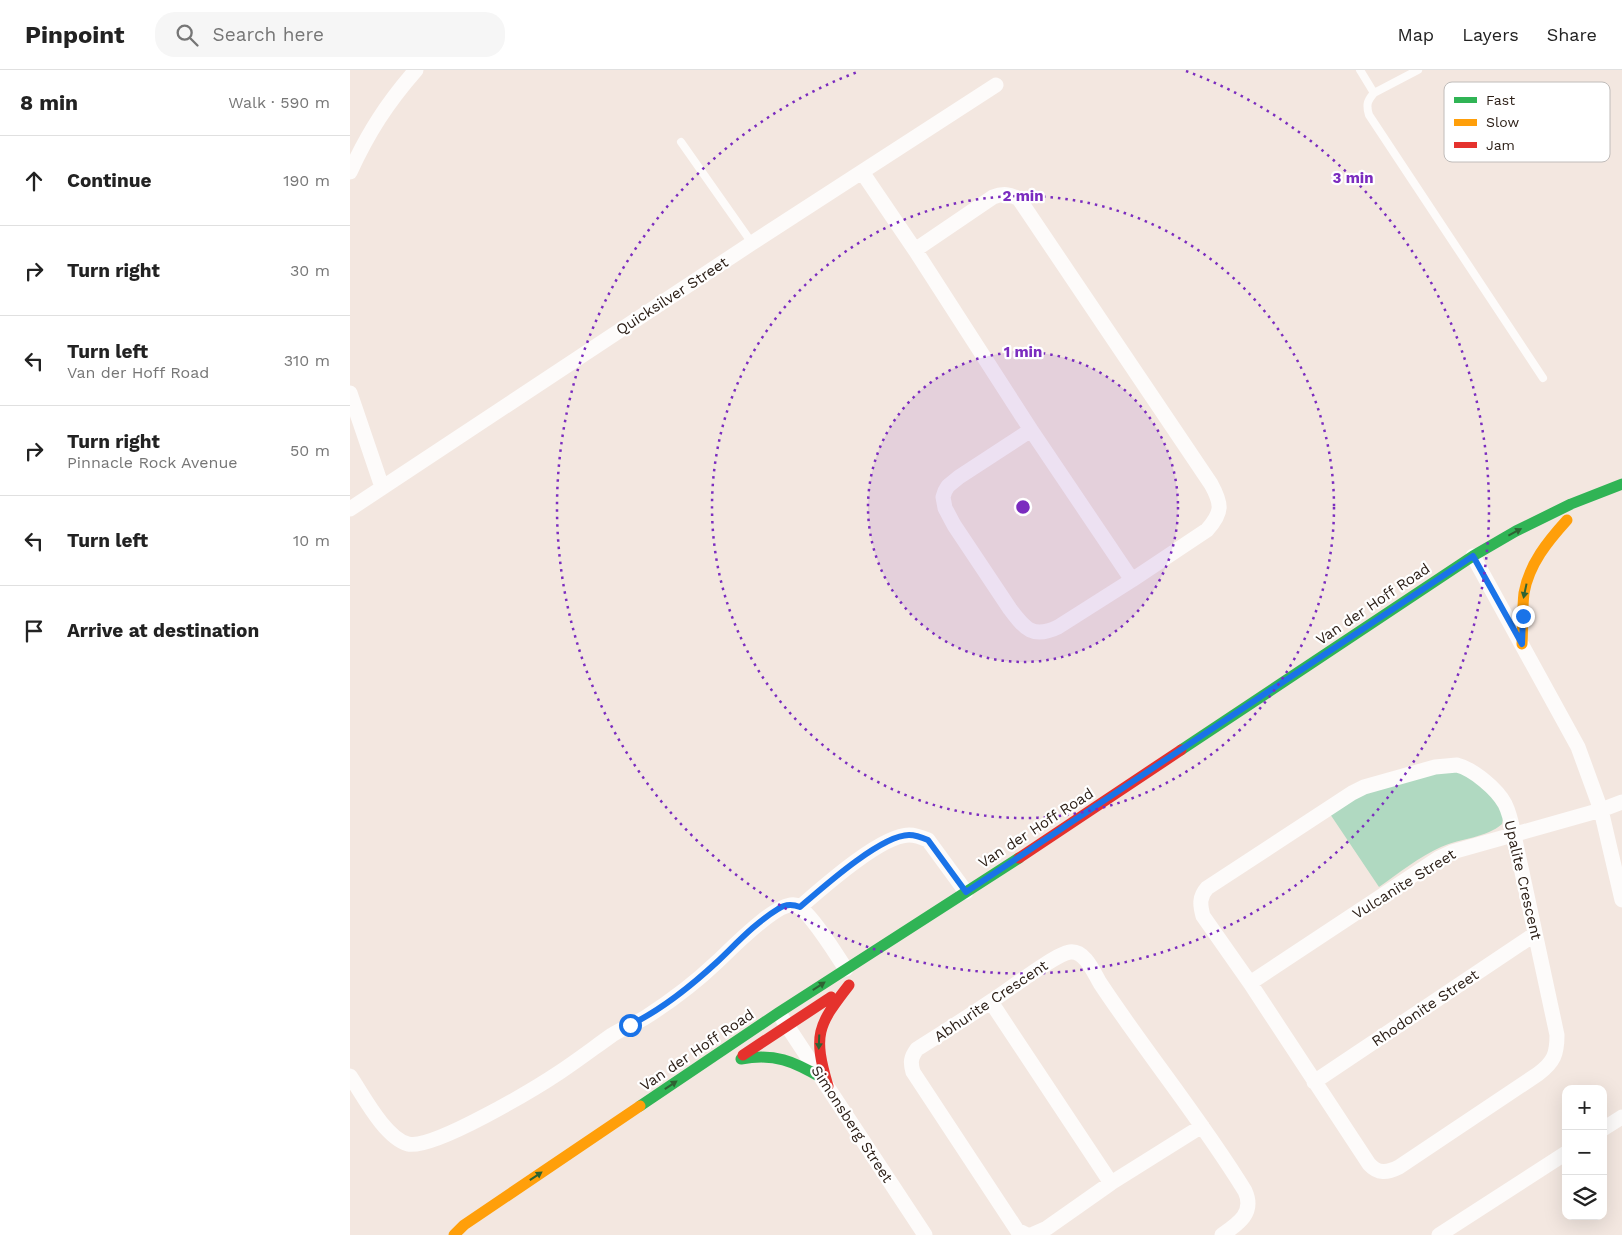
<!DOCTYPE html>
<html lang="en">
<head>
<meta charset="utf-8">
<style>
  :root { --surface:#fff; --page:#f6f6f6; --text:#222; --muted:#767676; --line:#e0e0e0 }
  body { margin:0; font-family:"Work Sans",sans-serif; background:var(--page); color:var(--text) }
  .controls { position:absolute; right:15px; bottom:15px; display:grid; overflow:hidden; border-radius:10px; box-shadow:0 5px 20px #0002 }
  .controls button { width:45px; height:45px; display:grid; place-items:center; padding:0; border:0; border-bottom:1px solid var(--line); background:var(--surface); color:var(--text); font:25px sans-serif }
  .stop { position:absolute; width:15px; height:15px; margin:-11px; border:4px solid #1a73e8; border-radius:50%; background:#fff }
  .stop.end { background:#1a73e8; border-color:#fff; box-shadow:0 1px 5px #0008 }
  .list { margin:0; padding:0; list-style:none }
  h2 { display:flex; justify-content:space-between; align-items:center; height:65px; margin:0; padding:0 20px; font-size:21px }
  h2 small { font-size:16px; font-weight:400; color:var(--muted) }
  .list li { display:grid; grid-template-columns:32px 1fr auto; gap:15px; align-items:center; box-sizing:border-box; height:90px; padding:0 20px; border-top:1px solid var(--line) }
  .list b { display:block; font-size:19px; white-space:nowrap }
  .list p { margin:0; font-size:16px; white-space:nowrap; color:var(--muted) }
  .list em { font-size:16px; font-style:normal; color:var(--muted) }
  .icon { flex:none; width:28px; height:28px; fill:none; stroke:currentColor; stroke-width:2; stroke-linecap:round; stroke-linejoin:round }
  .map { position:relative; flex:none; width:1272px; height:1165px; overflow:hidden }
  header { display:flex; align-items:center; gap:30px; box-sizing:border-box; height:70px; padding:0 25px; background:var(--surface); border-bottom:1px solid var(--line) }
  header strong { font-size:24px }
  nav { display:flex; gap:28px; margin-inline-start:auto; font-size:18px }
  .search { width:350px; height:45px; background:var(--page); display:flex; align-items:center; gap:12px; box-sizing:border-box; padding:0 18px; border-radius:20px; color:var(--muted); font-size:19px }
  main { display:flex }
  aside { flex:1; background:var(--surface) }
  .map>svg:first-child { display:block }
  .green { fill:#b0d9c1 }
  .lines { fill:none; stroke-linecap:round; stroke-linejoin:round }
  .lane { stroke:#fdfbfa; stroke-width:8 }
  .street { stroke:#fdfbfa; stroke-width:15 }
  .fast { stroke:#30b455; stroke-width:11 }
  .slow { stroke:#ff9f0a; stroke-width:11 }
  .jam { stroke:#e5322d; stroke-width:11 }
  .oneway { fill:#2e6333 }
  .route { stroke:#1a73e8; stroke-width:6 }
  .ring { fill:none; stroke:#7b2cbf; stroke-width:2.5; stroke-dasharray:2.5 5 }
  .labels { text-anchor:middle; stroke-width:4.5; stroke-linejoin:round; paint-order:stroke }
  .street-label { font-size:15px; fill:#2d2018; stroke:#fff }
  .key { fill:#fff; stroke:#c0bcba; stroke-width:1 }
  .key-label { font-size:14px; fill:#2d2018 }
  .centre { fill:#7b2cbf; stroke:#fff; stroke-width:2.5 }
  .ring-label { font-size:15px; text-anchor:middle; font-weight:bold; fill:#7b2cbf; stroke:#fff; stroke-width:4.5; stroke-linejoin:round; paint-order:stroke }
</style>
</head>
<body>
<header>
<strong>Pinpoint</strong>
<div class="search"><svg class="icon" aria-label="search" viewBox="0 0 24 24"><circle cx="10" cy="10" r="6"/><path d="M15 15l6 6"/></svg>Search here</div>
<nav><a>Map</a><a>Layers</a><a>Share</a></nav>
</header>
<main>
<aside>
<h2>8 min<small>Walk · 590 m</small></h2>
<ul class="list">
<li><svg class="icon" aria-label="ahead" viewBox="0 0 24 24"><path d="M12 20V5M6 11l6-6 6 6"/></svg><div><b>Continue</b></div><em>190 m</em></li>
<li><svg class="icon" aria-label="right" viewBox="0 0 24 24"><path d="M7 20v-9h11M14 6l5 5-5 5"/></svg><div><b>Turn right</b></div><em>30 m</em></li>
<li><svg class="icon" aria-label="left" viewBox="0 0 24 24"><path d="M17 20v-9H6M10 6l-5 5 5 5"/></svg><div><b>Turn left</b><p>Van der Hoff Road</p></div><em>310 m</em></li>
<li><svg class="icon" aria-label="right" viewBox="0 0 24 24"><path d="M7 20v-9h11M14 6l5 5-5 5"/></svg><div><b>Turn right</b><p>Pinnacle Rock Avenue</p></div><em>50 m</em></li>
<li><svg class="icon" aria-label="left" viewBox="0 0 24 24"><path d="M17 20v-9H6M10 6l-5 5 5 5"/></svg><div><b>Turn left</b></div><em>10 m</em></li>
<li><svg class="icon" aria-label="arrive" viewBox="0 0 24 24"><path d="M6 21V4h12l-3 4 3 4H6"/></svg><div><b>Arrive at destination</b></div></li>
</ul>
</aside>
<div class="map">
<svg width="1272" height="1165" viewBox="0 0 1272 1165">
  <rect width="100%" height="100%" fill="#f3e7e0"/>
  <path class="green" d="M1114,701L1137,719L1154,743L1152,754C1136,768 1111,768 1091,777C1069,787 1049,803 1029,817L980,744L1005,726L1065,705Z"/>
  <g class="lines">
    <path class="lane" d="M1010,0L1024,23
      M1068,0L1024,23C1017,31 1016,35 1019,45L1193,308
      M331,72L402,173"/>
    <path class="street" d="M0,102C18,63 37,33 66,0
      M512,102L565,180L681,360L782,510
      M565,180L643,127C653,123 660,124 669,129L861,414C872,434 873,442 857,460L782,510L708,557C683,569 675,559 660,539L604,455L595,438L593,427L595,421L598,416L609,407L681,360
      M0,323L32,417
      M0,439L402,173L646,15
      M1123,486L1228,677L1251,740L1272,830
      M1107,695C1123,699 1147,719 1155,734C1160,744 1162,755 1164,765L1207,965C1207,984 1204,992 1188,1004L1049,1097C1037,1103 1028,1104 1019,1094L900,913L853,846C850,835 849,827 857,818L1002,723L1014,717L1085,697Z
      M450,837C472,818 531,765 559,765C566,765 571,767 578,770L616,822
      M900,913L1089,788L1102,782L1251,740L1272,732
      M641,932L761,1113
      M432,948L575,1165
      M0,1006C13,1025 35,1068 58,1074C83,1080 186,1018 210,1002C228,990 245,977 262,965C273,958 285,954 296,947C321,931 346,912 367,892C381,879 427,831 445,835C459,839 487,886 496,899
      M964,1012L1185,864
      M1253,1059L1272,1047
      M677,1165L667,1160L563,1002C560,992 561,987 567,979C592,963 618,947 643,930C659,920 705,884 720,882C735,880 744,903 750,913C797,984 851,1049 895,1121C905,1143 888,1154 872,1165
      M681,1165L697,1158L761,1113L852,1056
      M1089,1165L1216,1083"/>
    <path class="fast" d="M831,680L1123,486L1166,461L1221,434L1272,414
      M391,989C425,983 443,991 472,1008
      M290,1036L428,943L669,788"/>
    <path class="slow" d="M1172,574C1173,557 1172,540 1174,523C1179,494 1198,471 1217,450
      M104,1165L114,1155L290,1036"/>
    <path class="jam" d="M669,788L831,680
      M393,985L481,927
      M478,1016C463,965 467,956 499,915"/>
  </g>
  <defs><path id="oneway-solid" d="M-6-.8H1V-3.2L6.5 0L1 3.2V.8H-6Z" transform="scale(1.25)"/></defs>
  <g class="oneway">
    <use href="#oneway-solid" transform="translate(1165 462) rotate(-28)"/>
    <use href="#oneway-solid" transform="translate(1175 521) rotate(102)"/>
    <use href="#oneway-solid" transform="translate(469 916) rotate(-33)"/>
    <use href="#oneway-solid" transform="translate(469 972) rotate(92)"/>
    <use href="#oneway-solid" transform="translate(321 1015) rotate(-34)"/>
    <use href="#oneway-solid" transform="translate(186 1106) rotate(-34)"/>
  </g>
  <g class="lines">
    <path class="route" d="M280,955C311,940 341,916 367,892C386,874 405,853 428,839C435,834 442,834 450,837C472,818 531,765 559,765C566,765 571,767 578,770L616,822L1123,486L1172,574L1173,546"/>
  </g>
  <circle cx="673" cy="437" r="155" fill="#7b2cbf" fill-opacity=".12"/>
  <g class="ring">
    <circle cx="673" cy="437" r="155"/>
    <circle cx="673" cy="437" r="311"/>
    <path d="M836 1A466 466 0 1 1 510 1"/>
  </g>
  <g class="labels">
    <g class="street-label">
      <text transform="translate(322 226) rotate(-33)" y="5">Quicksilver Street</text>
      <text transform="translate(1023 534) rotate(-34)" y="5">Van der Hoff Road</text>
      <text transform="translate(686 758) rotate(-33)" y="5">Van der Hoff Road</text>
      <text transform="translate(1173 810) rotate(77)" y="5">Upalite Crescent</text>
      <text transform="translate(1054 814) rotate(-32)" y="5">Vulcanite Street</text>
      <text transform="translate(641 931) rotate(-34)" y="5">Abhurite Crescent</text>
      <text transform="translate(1075 938) rotate(-34)" y="5">Rhodonite Street</text>
      <text transform="translate(347 980) rotate(-34)" y="5">Van der Hoff Road</text>
      <text transform="translate(502 1054) rotate(57)" y="5">Simonsberg Street</text>
    </g>
  </g>
  <rect x="1094" y="12" width="166" height="80" rx="8" class="key"/>
  <rect x="1104" y="27" width="23" height="6" fill="#30b455"/>
  <rect x="1104" y="49" width="23" height="7" fill="#ff9f0a"/>
  <rect x="1104" y="72" width="23" height="6" fill="#e5322d"/>
  <g class="key-label">
    <text x="1136" y="35">Fast</text>
    <text x="1136" y="57">Slow</text>
    <text x="1136" y="80">Jam</text>
  </g>
  <circle cx="673" cy="437" r="8" class="centre"/>
  <g class="ring-label">
    <text x="1003" y="113">3 min</text>
    <text x="673" y="131">2 min</text>
    <text x="673" y="287">1 min</text>
  </g>
</svg>
<div class="controls">
<button>+</button>
<button>−</button>
<button><svg class="icon" aria-label="layers" viewBox="0 0 24 24"><path d="M12 4l9 5-9 5-9-5zM3 14l9 5 9-5"/></svg></button>
</div>
<div class="stop" style="left:280px;top:955px"></div>
<div class="stop end" style="left:1173px;top:546px"></div>
</div>
</main>
</body>
</html>
